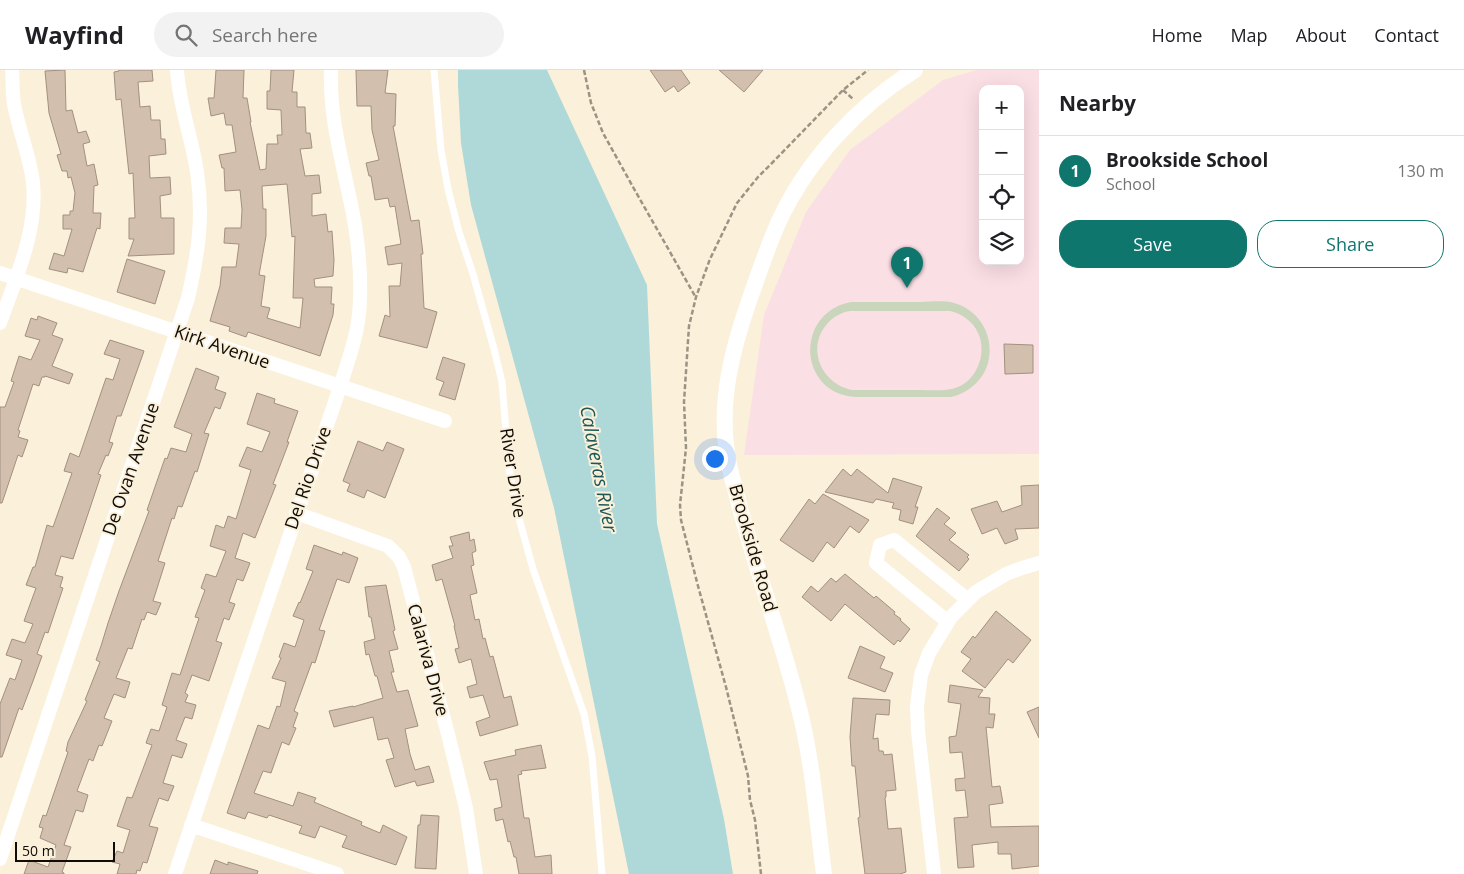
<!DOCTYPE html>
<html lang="en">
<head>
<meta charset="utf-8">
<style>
  :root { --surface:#fff; --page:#f2f2f2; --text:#202124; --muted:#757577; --line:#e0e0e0; --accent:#0f766e }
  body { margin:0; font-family:"Open Sans",sans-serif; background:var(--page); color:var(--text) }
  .controls { position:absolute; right:15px; top:15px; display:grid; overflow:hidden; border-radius:10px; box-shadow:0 5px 20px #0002 }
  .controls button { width:45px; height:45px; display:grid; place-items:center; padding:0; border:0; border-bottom:1px solid var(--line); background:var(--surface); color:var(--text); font:25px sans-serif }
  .scale { position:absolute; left:15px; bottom:12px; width:100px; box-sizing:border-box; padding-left:5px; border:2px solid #100c05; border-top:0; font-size:14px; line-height:18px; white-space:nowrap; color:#100c05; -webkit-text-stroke:4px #fbf0da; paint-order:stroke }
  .you { position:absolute; left:714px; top:388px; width:18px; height:18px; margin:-12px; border:4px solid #fff; border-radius:50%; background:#1a73e8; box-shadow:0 0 0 8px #1a73e833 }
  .badge { display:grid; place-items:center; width:32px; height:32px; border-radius:50%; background:var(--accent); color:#fff; font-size:16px; font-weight:700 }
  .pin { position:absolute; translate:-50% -41px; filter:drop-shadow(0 1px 2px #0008) }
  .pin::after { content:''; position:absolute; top:26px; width:18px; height:15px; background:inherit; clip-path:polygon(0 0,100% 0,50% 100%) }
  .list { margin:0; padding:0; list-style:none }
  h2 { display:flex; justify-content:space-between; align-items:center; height:65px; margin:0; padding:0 20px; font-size:21px }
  h2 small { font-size:16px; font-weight:400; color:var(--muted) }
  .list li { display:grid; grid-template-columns:32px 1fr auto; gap:15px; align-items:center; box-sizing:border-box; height:70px; padding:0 20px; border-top:1px solid var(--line) }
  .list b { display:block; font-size:19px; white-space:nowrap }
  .list p { margin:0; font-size:16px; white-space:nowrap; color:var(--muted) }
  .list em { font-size:16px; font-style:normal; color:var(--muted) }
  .actions { display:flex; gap:10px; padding:15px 20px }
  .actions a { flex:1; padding:11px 0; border:1px solid var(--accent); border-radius:20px; text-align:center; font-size:18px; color:var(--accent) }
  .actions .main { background:var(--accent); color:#fff }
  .icon { flex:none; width:28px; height:28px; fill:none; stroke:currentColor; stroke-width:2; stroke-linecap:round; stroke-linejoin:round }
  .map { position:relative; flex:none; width:1039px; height:804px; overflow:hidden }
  header { display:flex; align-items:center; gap:30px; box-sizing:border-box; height:70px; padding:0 25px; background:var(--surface); border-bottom:1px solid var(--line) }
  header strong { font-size:24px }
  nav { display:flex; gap:28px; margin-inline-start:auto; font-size:18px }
  .search { width:350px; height:45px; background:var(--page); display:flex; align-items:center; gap:12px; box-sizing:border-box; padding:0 18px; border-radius:28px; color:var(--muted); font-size:19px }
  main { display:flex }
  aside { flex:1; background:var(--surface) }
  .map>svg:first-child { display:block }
  .education { fill:#fadfe5; fill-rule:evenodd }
  .green { fill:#c9d6bc; fill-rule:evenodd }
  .water { fill:#afd9d8 }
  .building { fill:#d2bfae; stroke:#a29080; fill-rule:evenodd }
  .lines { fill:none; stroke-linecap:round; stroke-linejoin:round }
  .path { stroke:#9b9383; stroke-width:2.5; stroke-dasharray:5 2.5; stroke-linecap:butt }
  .service { stroke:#fff; stroke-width:7 }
  .minor { stroke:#fff; stroke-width:14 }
  .tertiary { stroke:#fff; stroke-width:16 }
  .labels { text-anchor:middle; stroke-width:4; stroke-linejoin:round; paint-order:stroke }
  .street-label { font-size:18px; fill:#100c05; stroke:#fbf0da }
  .water-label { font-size:19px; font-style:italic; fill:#1d5757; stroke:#fbf0da }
</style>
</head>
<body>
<header>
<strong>Wayfind</strong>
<div class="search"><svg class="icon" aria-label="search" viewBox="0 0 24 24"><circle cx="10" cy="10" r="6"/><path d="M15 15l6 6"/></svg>Search here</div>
<nav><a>Home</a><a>Map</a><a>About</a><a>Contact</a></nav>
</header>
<main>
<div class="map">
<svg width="1039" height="804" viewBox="0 0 1039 804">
  <rect width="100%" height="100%" fill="#fbf0da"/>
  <path class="education" d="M977,0H1039V384L744,385L764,245L806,142L850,80L943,10ZM983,19H1020V191H983Z"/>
  <path class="green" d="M851,232C874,232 897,232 920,232C931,232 943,230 954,233C980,240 995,267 988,293C983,311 968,323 951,327H856C798,324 794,243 851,232ZM850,241H950C964,244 976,254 980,268C986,289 974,314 952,319C942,321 931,320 921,320C898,320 875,320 852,320C819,313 804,273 832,249C837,245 843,242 850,241Z"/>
  <path class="water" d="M458,0H547L647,215L657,454L724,749L733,804H629L554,438L471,135L461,73L458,15Z"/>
  <path class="building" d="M65,0L66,41L72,40L78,63L86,61L90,72L83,74L87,96L94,94L98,115L94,116L93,143H101L100,159L97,158L83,202L68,198L67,203L49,199L54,183L64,186L72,159H63V145H70V141H73L75,123L71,107L68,108L67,101H62L57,85L61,84L49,43L45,1Z
    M119,0H152L153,11L138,12L140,37L150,36L151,50H160L161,69H165L166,84L149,86L150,108L170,107L171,124L160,126L161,148H174V184L128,186L134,169H129V148H135L133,103L129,104L121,29L116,30L114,2L119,1Z
    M216,0H244L243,28H247L251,52H250L260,100L266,99L267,74H278L277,65H282L281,40L267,39V21H270L271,0H294L292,22H297V37H305L306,63H310L312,78L300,79L305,106L319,105L321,123L312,124V146L326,144L328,162L332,161L334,190L333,206L314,209L315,217H332L331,234H334L333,245L320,286L248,262L246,267L229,261L230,257L210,251L220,216L222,197H236L239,174L224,173L225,158H241L242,140L240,120L225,121L224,98H222L219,85L236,82L232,55H226L224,43L211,46L208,28H214ZM287,114L292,167L295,166L293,228H303L300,258L267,248L270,238L261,236L265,206L259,205L266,166V139H263L262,116Z
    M356,0H388L385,23L396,24L395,56H393L411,151L419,150L423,184H421L424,238L437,242L427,278L379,266L385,245L390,247L389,216H400L402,193L388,195L385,177L401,174L395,136L390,137L388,128L375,130L371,106H369L366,93L379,90L372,60L371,36H357Z
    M650,0H681L690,13L678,22L674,16L665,22Z
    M719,0H763L744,22Z
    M127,189L165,201L155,234L117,222Z
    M38,246L57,253L52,265L63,269L52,296L73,304L69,314L45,306V307H42L39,316L33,314L18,360L20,361L18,367L28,370L22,387L18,385L2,433H0V337H5L14,312L11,311L19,286L31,290L40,270L25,266L31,248L37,250Z
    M110,270L144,281L121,346H117L109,372L113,373L108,386L106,385L98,404L101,405L73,489L61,486L55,505L63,507L60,517L63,518L48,563L45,562L37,584L42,586L33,611L22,640L19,638L2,687H0V634L10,608L15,610L22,590L6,585L12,569L25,573L33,554L24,551L36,518L26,515L33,497H35L47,455L53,457L72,403L64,401L70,383L79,387L106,308L113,310L120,289L104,284Z
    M1004,274L1033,275V303L1005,304Z
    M443,287L465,294L455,330L439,325L444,312L436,309Z
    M196,298L219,307L215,319L226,323L220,339L215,337L204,363L209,364L197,402L195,401L182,437L178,436L174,449L172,448L158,491L165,493L153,531L161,533L156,545L147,542L144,550L142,549L132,579L128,578L116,608L130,612L125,628L114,624L104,648L112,651L102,676L99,675L93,691L89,689L77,721L88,725L83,742L76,740L64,775L71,777L62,802L64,803V804H24L29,790L48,797L56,775L40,768L43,758L39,757L43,745L46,746L68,682L66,681L68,672L87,631L85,630L100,592L96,590L101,576L108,553L119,521L149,441L147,440L165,388L167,389L171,378L186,382L192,364L174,357Z
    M257,323L275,329L274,333L298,341L287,372H289L273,414L276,415L255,468L243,463L235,488L250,493L243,511L237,509L229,532L235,534L229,550L224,548L216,571L222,573L209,611L192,605L185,623L188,625L185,632L196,635L192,649L185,647L176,670L187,674L182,688L172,685L163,713L174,716L168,731L159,728L149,756L158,758L147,793L143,792L140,801L137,800L136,804H117L120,794L112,792L117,781L123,783L130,760L117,756L127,727L132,728L152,675L146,673L151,659L159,661L167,637L162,635L172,603L180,605L199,548L195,547L205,520L201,518L206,504L216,507L226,481L210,476L216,455L224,458L228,446L236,449L251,400L239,396L247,377L262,382L270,362L247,354Z
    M358,371L383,381L387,372L404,379L385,428L367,420L364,428L347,421L350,414L343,411Z
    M843,399L851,406L857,399L888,423L893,408L922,417L915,437H918L913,454L899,450L901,440L892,438L894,433L876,429L873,433L825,422Z
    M1039,415V458L1015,459L1018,469L1005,474L997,458L982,464L971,439L997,431L1002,442L1022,435L1021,416Z
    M823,424L869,450L859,463L850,456L834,478L827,472L813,492L780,470L809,429L815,434Z
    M937,438L950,448L944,454L956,463L949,470L969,485L967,487L969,489L959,501L916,466Z
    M469,462L470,471L474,469L476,481L472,483L474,495L471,496L477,523L470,525L475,550L479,549L483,569L485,568L490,587L493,586L504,628L511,626L518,655L480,666L476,652L490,647L483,625L470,628L467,617L477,614L471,589L459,593L455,579L459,578L454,556H455L442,509L436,511L432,495L453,488L449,476H453L450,467Z
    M314,475L342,485L343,482L358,488L349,513L337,509L319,560L325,561L315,593L312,592L294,641L298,643L293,657L296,658L289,675L282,672L271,703L263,701L254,723L293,736L298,722L316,728L314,732L362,752L361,755L380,763L383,755L407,767L396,795L342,777L347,766L320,756L315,768L299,763L302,756L269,745L267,748L248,742L245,749L227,743L258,655L269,659L277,636L280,637L286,612L272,608L281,588L279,587L284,573L295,577L304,550L293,546L299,532L300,533L313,501L306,499Z
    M845,504L874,528L876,526L895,542L894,544L901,549L900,550L910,559L900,572L898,570L894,575L845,534L831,551L802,527L811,516L818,522L831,508L836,512Z
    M386,515L395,560L393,561L398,579L389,581L394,602H391L397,622L408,620L418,656L405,659L410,684L415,700L429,696L434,712L417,716L415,711L395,717L386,690L394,688L388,668L378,670L373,647L334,657L329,641L353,636V637L383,628L377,606H375L369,584L366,585L364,572L375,569L371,547H369L365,517Z
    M996,541L1031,570L1013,593L1008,589L985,618L962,601L971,589L961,582L973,566L975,568Z
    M860,576L885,587L880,598L893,603L885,622L848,608Z
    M950,615L983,620L978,627L990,628L989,644H995L993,658L986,657L992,717L1000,716L1003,733L989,735L991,757L1039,756V796L1012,799L1011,784H998V772L972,775L974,797L958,798L954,748L968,747L965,720L956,721L955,709L965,708L962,682L950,683L949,667L956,666L961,634L948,632Z
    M853,628L890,630L889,645L876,644L873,669L878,668L879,681H883L884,685L892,684L896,720L886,721V727L885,728L888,759L901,758L906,802L900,804H865L858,748L860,747L855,696H852L850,667Z
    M1039,637V668L1027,642Z
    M541,675L546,698L521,701L522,704L518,705L524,748H529L535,787L551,785L552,804H519L516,787H514L510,771L508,772L503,749L496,751L494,739L502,737L497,709L490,710L484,692L516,685L515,680Z
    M421,745L439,746L436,799L415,798L418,755H420Z
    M215,790L228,795V792L258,801L257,804H210Z"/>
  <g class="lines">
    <path class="path" d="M584,0L591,33L603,63L633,117L695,226
      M843,20L853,29
      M761,804L755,750L750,730L748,706L726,617L698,516L681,450L680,435L686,378L684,332L689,256L696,227L710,189L737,133L758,107L773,92L843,20L868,0"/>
    <path class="service" d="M434,0L441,80L448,119L459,162L473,204L494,279L502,312L509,399L517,441L533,499L584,644L592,686L602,804"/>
    <path class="minor" d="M0,203L445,351
      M0,253C15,210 38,160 33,113C30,86 19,61 14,34C12,23 13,11 12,0
      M296,443L388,476L399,487L404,497L449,668L466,738L476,804
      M948,552L876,493L880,475L894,470L968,530
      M191,755L337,804
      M0,789L188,228C198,184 204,148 197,102C192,68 179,35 177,0
      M175,804L340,317C346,297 353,278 357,258C363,225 360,188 355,155C346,103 329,53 331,0
      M934,804L918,661L917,636L921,605L929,583L951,547L976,522L1006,504L1022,498L1039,493"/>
    <path class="tertiary" d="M824,804C817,750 813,695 800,642C783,572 757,504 739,434C735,417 729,400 727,383C719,331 732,280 749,231C759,203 768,175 780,149C809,88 859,35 915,0"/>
  </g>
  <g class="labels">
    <g class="street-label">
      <text transform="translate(222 277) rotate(19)" y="6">Kirk Avenue</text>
      <text transform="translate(131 399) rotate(-71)" y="6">De Ovan Avenue</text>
      <text transform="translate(513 403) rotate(81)" y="6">River Drive</text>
      <text transform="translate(308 408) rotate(-71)" y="6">Del Rio Drive</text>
      <text transform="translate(753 478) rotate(74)" y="6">Brookside Road</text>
      <text transform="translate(428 590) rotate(75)" y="6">Calariva Drive</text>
    </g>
    <g class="water-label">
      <text transform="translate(599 399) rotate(79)" y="7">Calaveras River</text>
    </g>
  </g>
</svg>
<div class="controls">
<button>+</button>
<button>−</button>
<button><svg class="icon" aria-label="locate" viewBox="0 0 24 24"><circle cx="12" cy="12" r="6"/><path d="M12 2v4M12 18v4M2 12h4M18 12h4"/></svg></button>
<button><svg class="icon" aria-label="layers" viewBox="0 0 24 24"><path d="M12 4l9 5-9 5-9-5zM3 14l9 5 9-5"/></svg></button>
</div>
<div class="scale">50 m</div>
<div class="you"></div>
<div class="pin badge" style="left:907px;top:218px">1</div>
</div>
<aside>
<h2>Nearby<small></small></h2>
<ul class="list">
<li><span class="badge">1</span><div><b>Brookside School</b><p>School</p></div><em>130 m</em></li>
</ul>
<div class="actions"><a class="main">Save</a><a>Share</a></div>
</aside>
</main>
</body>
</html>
